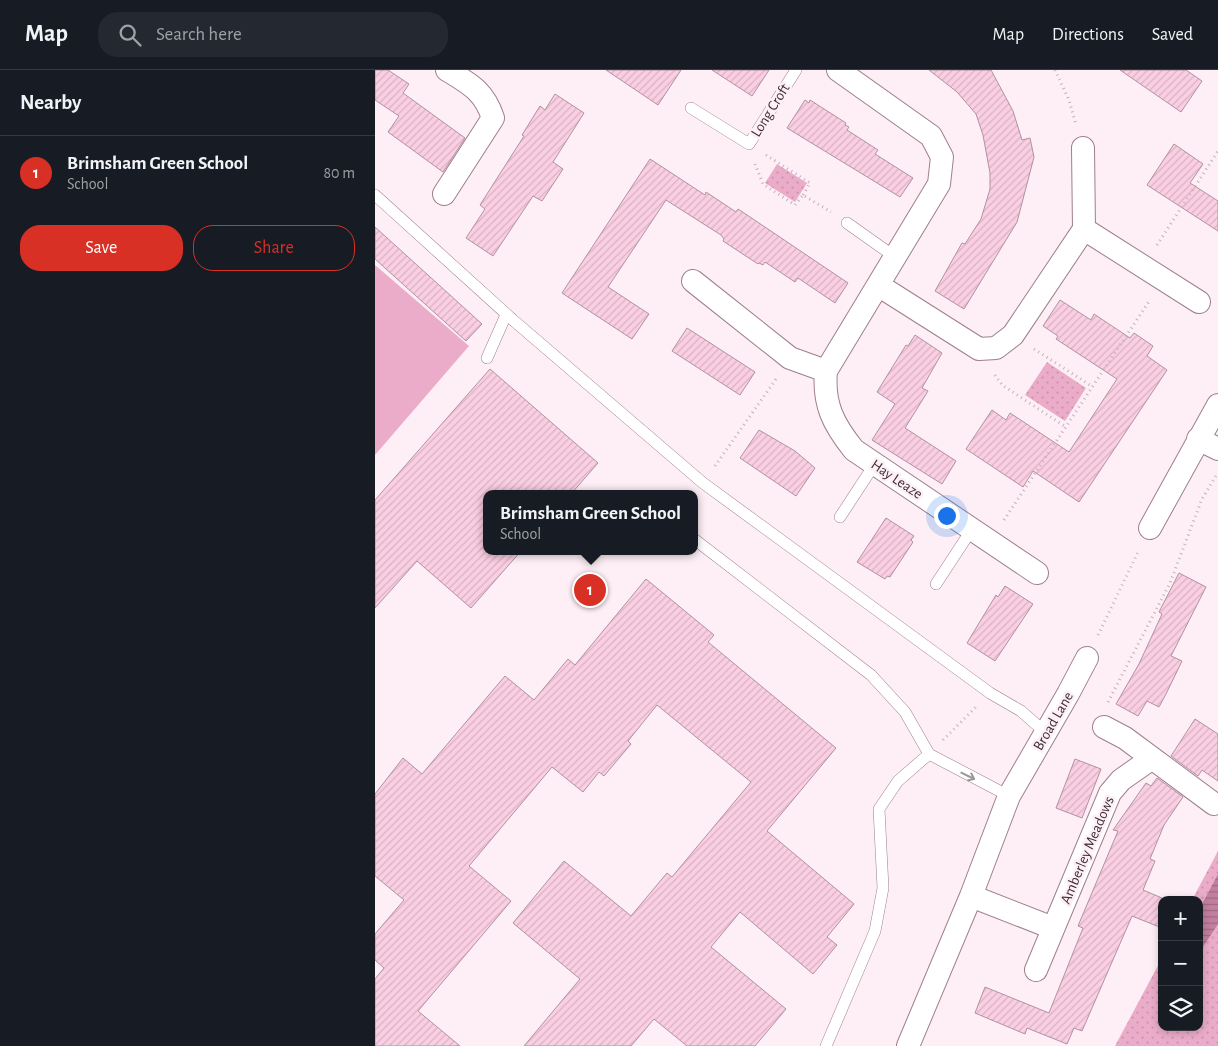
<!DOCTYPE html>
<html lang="en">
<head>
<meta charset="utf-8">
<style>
  :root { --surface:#171b24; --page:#242831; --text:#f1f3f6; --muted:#9ea1a6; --line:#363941; --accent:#d93025 }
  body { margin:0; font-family:"Alegreya Sans",sans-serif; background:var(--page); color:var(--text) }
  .controls { position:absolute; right:15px; bottom:15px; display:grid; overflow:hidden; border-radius:10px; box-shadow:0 2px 8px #0003 }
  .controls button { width:45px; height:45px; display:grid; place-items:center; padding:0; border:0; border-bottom:1px solid var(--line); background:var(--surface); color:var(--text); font:25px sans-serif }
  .you { position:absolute; left:571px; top:445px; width:18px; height:18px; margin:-12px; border:4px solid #fff; border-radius:50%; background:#1a73e8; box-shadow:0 0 0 8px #1a73e833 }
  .badge { display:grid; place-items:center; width:32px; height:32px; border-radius:50%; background:var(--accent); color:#fff; font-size:16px; font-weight:700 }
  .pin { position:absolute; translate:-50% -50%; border:2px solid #fff; box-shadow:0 1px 5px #0006 }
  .popup { position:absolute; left:108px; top:420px; width:215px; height:65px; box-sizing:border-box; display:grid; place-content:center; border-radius:10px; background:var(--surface); filter:drop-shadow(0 1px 4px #0005); font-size:16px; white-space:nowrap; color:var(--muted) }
  .popup b { font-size:19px; color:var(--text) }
  .popup::after { content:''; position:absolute; left:50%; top:100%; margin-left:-10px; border:10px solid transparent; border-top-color:var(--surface) }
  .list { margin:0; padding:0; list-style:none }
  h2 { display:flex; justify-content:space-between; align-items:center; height:65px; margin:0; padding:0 20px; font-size:21px }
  h2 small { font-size:16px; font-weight:400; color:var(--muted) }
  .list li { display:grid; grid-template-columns:32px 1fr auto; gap:15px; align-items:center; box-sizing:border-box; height:75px; padding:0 20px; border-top:1px solid var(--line) }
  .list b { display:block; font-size:19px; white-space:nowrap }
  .list p { margin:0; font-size:16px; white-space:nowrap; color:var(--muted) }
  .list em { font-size:16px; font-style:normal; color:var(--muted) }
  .actions { display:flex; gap:10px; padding:15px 20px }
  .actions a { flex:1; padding:11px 0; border:1px solid var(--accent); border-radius:20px; text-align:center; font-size:18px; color:var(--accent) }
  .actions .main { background:var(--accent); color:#fff }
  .icon { flex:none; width:28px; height:28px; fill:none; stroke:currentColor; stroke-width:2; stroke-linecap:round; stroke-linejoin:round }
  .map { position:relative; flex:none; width:843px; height:976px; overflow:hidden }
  header { display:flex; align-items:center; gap:30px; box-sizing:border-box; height:70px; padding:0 25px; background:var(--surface); border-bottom:1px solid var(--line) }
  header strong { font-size:24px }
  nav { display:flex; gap:28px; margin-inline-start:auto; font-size:18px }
  .search { width:350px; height:45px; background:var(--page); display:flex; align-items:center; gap:12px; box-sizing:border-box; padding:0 18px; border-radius:20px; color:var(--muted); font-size:19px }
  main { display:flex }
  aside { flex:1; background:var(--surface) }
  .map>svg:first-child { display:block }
  .green { fill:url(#green-dots) }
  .pitch { fill:#ebacca }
  .water { fill:url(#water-rules) }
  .building { fill:url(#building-hatch); stroke:#b191a0 }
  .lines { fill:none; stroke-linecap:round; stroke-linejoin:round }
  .lane-casing { stroke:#9e7f8d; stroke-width:12 }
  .street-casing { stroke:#9e7f8d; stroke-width:24 }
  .path { stroke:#c0b2b8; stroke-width:3; stroke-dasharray:1 4; stroke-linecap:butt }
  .lane { stroke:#fff; stroke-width:11 }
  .street { stroke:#fff; stroke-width:22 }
  .oneway { stroke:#9e969a }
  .labels { text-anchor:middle; stroke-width:5; stroke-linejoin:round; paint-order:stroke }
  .street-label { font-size:15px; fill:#3c2e35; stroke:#fdeff5 }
</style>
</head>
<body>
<header>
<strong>Map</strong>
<div class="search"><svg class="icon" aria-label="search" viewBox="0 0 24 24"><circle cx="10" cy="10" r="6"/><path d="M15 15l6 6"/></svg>Search here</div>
<nav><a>Map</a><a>Directions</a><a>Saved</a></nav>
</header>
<main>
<aside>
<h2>Nearby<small></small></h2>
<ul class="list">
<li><span class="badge">1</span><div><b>Brimsham Green School</b><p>School</p></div><em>80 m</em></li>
</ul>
<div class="actions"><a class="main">Save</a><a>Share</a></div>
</aside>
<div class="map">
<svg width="843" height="976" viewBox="0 0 843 976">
  <defs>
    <pattern id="green-dots" width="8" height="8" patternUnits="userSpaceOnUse" patternTransform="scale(1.25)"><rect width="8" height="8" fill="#ebacca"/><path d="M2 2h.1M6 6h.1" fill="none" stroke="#ca94ae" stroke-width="1.8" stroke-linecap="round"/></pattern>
    <pattern id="water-rules" width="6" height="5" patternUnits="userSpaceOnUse" patternTransform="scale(1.25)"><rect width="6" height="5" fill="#c27fa0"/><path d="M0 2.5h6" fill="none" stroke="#9f6883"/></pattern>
    <pattern id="building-hatch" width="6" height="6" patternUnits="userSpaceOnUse" patternTransform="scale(1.25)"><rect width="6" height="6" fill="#fbcfe3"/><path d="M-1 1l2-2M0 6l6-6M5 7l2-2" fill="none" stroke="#d8b2c3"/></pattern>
  </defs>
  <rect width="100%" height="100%" fill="#fdeff5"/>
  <path class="green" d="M402,94L432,113L420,132L390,113Z
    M672,292L711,318L690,351L650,325Z
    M843,781V976H740L787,888V957H824V830H817Z"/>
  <path class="pitch" d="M0,195L94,276L0,385Z"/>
  <path class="water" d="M843,804V854L824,883V840Z"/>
  <path class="building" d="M0,0H13L34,14L28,23L90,68L68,102L13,62L24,46L0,30Z
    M231,0H306L283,35Z
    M337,0H394L377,26Z
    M554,0H616L638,41L647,70L655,68L659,87L642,152L589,239L560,221L587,173L590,174L606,149L615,119V103L608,65L601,44L582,22Z
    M745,0H811L827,11L806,42Z
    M180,24L209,43L178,92L188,99L167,131L158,126L118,186L91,168L110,139L105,135L149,66L147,65L165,36L170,40Z
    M430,30L434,33L435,30L471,53L470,55L474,57L472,60L503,80L500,84L538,108L525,127L412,58Z
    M799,74L828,94L815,113L843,131V161L772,115Z
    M275,89L330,125L331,122L361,142L363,139L378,149L473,213L460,233L423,208L420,212L390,192L388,195L384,193L383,194L348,171L349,169L346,165L291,130L233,217L274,244L257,269L187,223Z
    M0,157L107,254L91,271L0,189Z
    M685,230L716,250L719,244L755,268L759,263L778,276L772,286L792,300L704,432L658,401L648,417L591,379L617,340L631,350L635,343L694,382L742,309L681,269L683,266L668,256Z
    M312,258L380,302L365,325L297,281Z
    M540,265L567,283L547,318L553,321L530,358L581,391L567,414L497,370L520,334L502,322L531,275L533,276Z
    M115,299L223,393L196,424H111V481H146L96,538L42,491L0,538V430Z
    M384,360L420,381L440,398L421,426L365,388Z
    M511,448L539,466L536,470L538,472L515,507L512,506L510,509L482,492Z
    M804,503L831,517L796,586L807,591L791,624L784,637L772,631L763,646L741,634L764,594L787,544L784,542Z
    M271,509L339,565L333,572L461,678L392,761L479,834L452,867L462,875L438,904L365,842L336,877L411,939L380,976H312L279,949L256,976H149L205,909L138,853L189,791L256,846L292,803L297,807L376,712L282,635L253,671L256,674L229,706L224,702L208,722L177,697L94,796L136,831L43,941L85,976H0V909L9,898L0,890V864L29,830L0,806V724L28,688L47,704L130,606L159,630L193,589L200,595Z
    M630,516L658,534L620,591L592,573L621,525L623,527Z
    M820,649L843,664V711L827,700L823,706L796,686Z
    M700,689L726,699L707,748L681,738Z
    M782,708L808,727L789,755L775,789L780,791L768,820L787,828V858L757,846L707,961L699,958L692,974L652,958L650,964L600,943L610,917L674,943L708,858L703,856L743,761L738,760L771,713L776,716Z"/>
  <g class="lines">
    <g class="lane-casing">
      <path id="lane" d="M316,38L374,74L421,0
        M0,125L138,250L328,413L615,623L646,641L671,663
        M472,153L520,187
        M112,288L131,245
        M465,447L499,395
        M319,469L496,605L530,642L554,684L634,726
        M561,514L597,459
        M451,976L500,861L508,818L504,739L523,711L554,684"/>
    </g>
    <g class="street-casing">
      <path id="street" d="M463,0L556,66L567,87L564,114L451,301C448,334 458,354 479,380L662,503
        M69,124L118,48C109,21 95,14 72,0
        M709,159L824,232
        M318,211L415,288L451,301
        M503,215L604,279L621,278L638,265L709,159L708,78
        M823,369L843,379
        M775,458L843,335
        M729,657L750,668L839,734
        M596,826L678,858
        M661,900L735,723L746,710L776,689
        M533,976L596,826L634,726L693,624L712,588"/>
    </g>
    <path class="path" d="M680,0L694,30L701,55
      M391,85L435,113L428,125
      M380,94L388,114L420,135L428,125L456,142
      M782,175L843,81
      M659,279L718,317
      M620,305L627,315L691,357
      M340,396L401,309
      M629,450L775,230
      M723,565L764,480
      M733,632L795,513L827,429L842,404
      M568,670L601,637"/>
    <use href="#lane" class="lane"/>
    <use href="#street" class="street"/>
  </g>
  <defs><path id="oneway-shaft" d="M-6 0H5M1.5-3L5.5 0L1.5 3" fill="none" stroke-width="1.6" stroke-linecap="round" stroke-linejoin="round" transform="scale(1.25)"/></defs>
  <use class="oneway" href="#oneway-shaft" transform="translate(593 706) rotate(26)"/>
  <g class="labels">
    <g class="street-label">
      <text transform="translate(395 40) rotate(-58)" y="5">Long Croft</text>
      <text transform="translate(522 409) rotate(34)" y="5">Hay Leaze</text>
      <text transform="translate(678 651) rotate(-60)" y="5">Broad Lane</text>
      <text transform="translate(712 780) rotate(-67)" y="5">Amberley Meadows</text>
    </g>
  </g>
</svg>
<div class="controls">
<button>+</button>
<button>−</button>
<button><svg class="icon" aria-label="layers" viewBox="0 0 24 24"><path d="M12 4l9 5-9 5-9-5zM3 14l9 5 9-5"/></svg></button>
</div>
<div class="you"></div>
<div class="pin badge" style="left:215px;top:520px">1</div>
<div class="popup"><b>Brimsham Green School</b>School</div>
</div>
</main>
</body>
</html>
